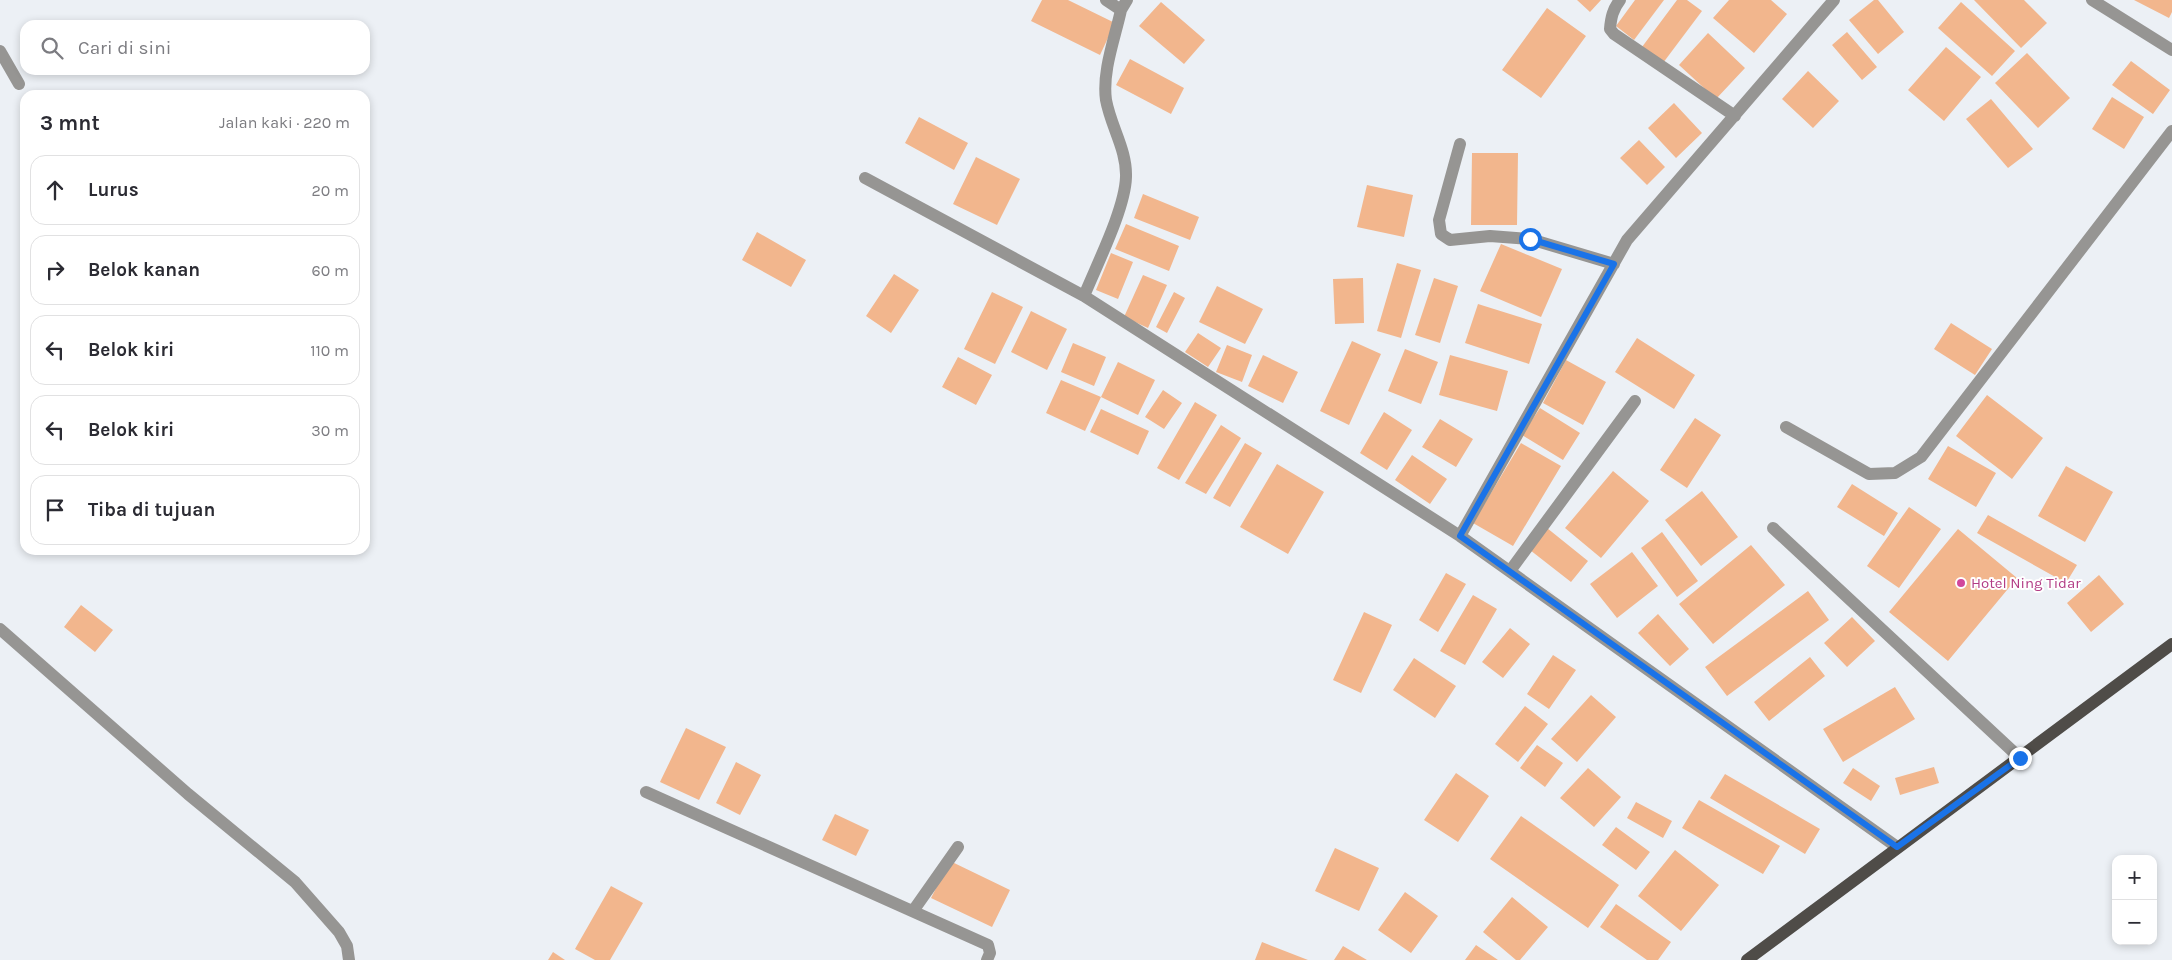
<!DOCTYPE html>
<html lang="id">
<head>
<meta charset="utf-8">
<style>
  :root { --surface:#fff; --page:#f7f7f7; --text:#2b2b33; --muted:#7c7c81; --line:#e1e1e2 }
  body { margin:0; font-family:Karla,sans-serif; background:var(--page); color:var(--text) }
  .controls { position:absolute; right:15px; bottom:15px; display:grid; overflow:hidden; border-radius:10px; box-shadow:0 2px 8px #0003 }
  .controls button { width:45px; height:45px; display:grid; place-items:center; padding:0; border:0; border-bottom:1px solid var(--line); background:var(--surface); color:var(--text); font:25px sans-serif }
  .stop { position:absolute; width:15px; height:15px; margin:-11px; border:4px solid #1a73e8; border-radius:50%; background:#fff }
  .stop.end { background:#1a73e8; border-color:#fff; box-shadow:0 1px 5px #0008 }
  .list { margin:0; padding:0; list-style:none }
  h2 { display:flex; justify-content:space-between; align-items:center; height:65px; margin:0; padding:0 20px; font-size:21px }
  h2 small { font-size:16px; font-weight:400; color:var(--muted) }
  .list li { display:grid; grid-template-columns:32px 1fr auto; gap:15px; align-items:center; box-sizing:border-box; height:70px; margin:0 10px 10px; padding:0 10px; border:1px solid var(--line); border-radius:15px }
  .list b { display:block; font-size:19px; white-space:nowrap }
  .list em { font-size:16px; font-style:normal; color:var(--muted) }
  .icon { flex:none; width:28px; height:28px; fill:none; stroke:currentColor; stroke-width:2; stroke-linecap:round; stroke-linejoin:round }
  .map { position:relative; flex:none; width:2172px; height:960px; overflow:hidden }
  .search { position:absolute; background:var(--surface); box-shadow:0 2px 8px #0003; left:20px; top:20px; width:350px; height:55px; display:flex; align-items:center; gap:12px; box-sizing:border-box; padding:0 18px; border-radius:15px; color:var(--muted); font-size:19px }
  .panel { position:absolute; background:var(--surface); box-shadow:0 2px 8px #0003; left:20px; top:90px; width:350px; height:465px; border-radius:15px }
  .map>svg:first-child { display:block }
  .building { fill:#f2b68d }
  .lines { fill:none; stroke-linecap:round; stroke-linejoin:round }
  .minor { stroke:#969593; stroke-width:12 }
  .major { stroke:#4f4c48; stroke-width:12 }
  .route { stroke:#1a73e8; stroke-width:6 }
  .hotel-dot { fill:#d1479c; stroke:#fff; stroke-width:2 }
  .labels { text-anchor:middle; stroke-width:4; stroke-linejoin:round; paint-order:stroke }
  .hotel-label { font-size:15px; fill:#b23c85; stroke:#fff; text-anchor:start }
</style>
</head>
<body>
<div class="map">
<svg width="2172" height="960" viewBox="0 0 2172 960">
  <rect width="100%" height="100%" fill="#ecf0f5"/>
  <path class="building" d="M1042,0H1068L1115,23L1100,55L1031,21Z
    M1577,0H1601L1590,12Z
    M1635,0H1664L1634,40L1616,26Z
    M1677,0H1687L1702,11L1663,63L1642,47Z
    M1729,0H1771L1787,14L1754,53L1713,18Z
    M1874,0H1878L1904,32L1878,54L1849,20Z
    M1974,0H2024L2047,23L2021,48Z
    M2134,0H2172V12L2169,18Z
    M1161,2L1205,40L1184,64L1139,26Z
    M1961,2L2015,51L1992,76L1938,28Z
    M1547,8L1586,36L1541,98L1502,70Z
    M1847,32L1877,67L1862,80L1832,45Z
    M1708,33L1745,68L1716,99L1679,65Z
    M1946,47L1981,77L1944,121L1908,90Z
    M2027,53L2070,98L2038,128L1995,83Z
    M1130,59L1184,88L1171,114L1116,85Z
    M2131,61L2170,90L2153,114L2112,85Z
    M1808,71L1839,101L1813,128L1782,99Z
    M2112,97L2144,117L2124,149L2092,129Z
    M1991,99L2033,149L2008,168L1966,119Z
    M1674,103L1702,133L1676,158L1648,128Z
    M919,117L968,143L954,170L905,143Z
    M1639,140L1665,167L1647,185L1620,158Z
    M1472,153H1518L1517,225H1471Z
    M976,157L1020,179L997,225L953,204Z
    M1367,185L1413,195L1404,237L1357,227Z
    M1143,194L1199,217L1190,240L1134,218Z
    M1126,224L1179,246L1169,271L1115,249Z
    M757,232L806,260L791,287L742,260Z
    M1501,244L1562,269L1541,317L1480,291Z
    M1111,253L1133,262L1118,299L1096,290Z
    M1397,263L1421,270L1401,338L1377,331Z
    M894,274L919,290L891,333L866,316Z
    M1143,275L1167,285L1148,328L1124,317Z
    M1363,278L1364,323L1335,324L1333,279Z
    M1434,278L1458,286L1440,343L1415,335Z
    M1217,286L1263,309L1245,344L1199,322Z
    M992,292L1023,307L995,364L964,349Z
    M1174,292L1185,298L1167,333L1156,327Z
    M1478,304L1542,324L1529,364L1465,343Z
    M1031,311L1067,329L1047,370L1011,352Z
    M1951,323L1992,349L1975,375L1934,349Z
    M1198,333L1221,348L1208,367L1185,352Z
    M1637,338L1695,375L1674,409L1615,372Z
    M1352,341L1381,354L1349,425L1320,411Z
    M1073,343L1106,357L1094,386L1061,372Z
    M1227,345L1252,355L1242,382L1216,372Z
    M1405,349L1438,362L1421,404L1388,391Z
    M1263,355L1298,372L1283,403L1248,386Z
    M1450,355L1508,371L1497,411L1439,395Z
    M958,357L992,375L976,405L942,387Z
    M1566,360L1606,382L1583,425L1543,403Z
    M1118,362L1155,380L1138,415L1101,397Z
    M1061,380L1101,397L1085,431L1046,413Z
    M1163,390L1182,403L1164,429L1145,417Z
    M1987,395L2043,438L2012,479L1956,436Z
    M1195,402L1217,415L1179,480L1157,468Z
    M1540,408L1580,433L1563,460L1522,435Z
    M1101,409L1149,431L1138,455L1090,432Z
    M1384,412L1412,430L1387,470L1360,453Z
    M1695,418L1721,435L1687,488L1660,470Z
    M1440,419L1473,439L1456,467L1422,447Z
    M1221,425L1241,438L1206,494L1185,483Z
    M1245,443L1262,453L1230,507L1213,498Z
    M1521,443L1561,466L1513,546L1473,523Z
    M1948,446L1996,473L1976,507L1928,479Z
    M1412,455L1447,479L1430,504L1395,480Z
    M1277,464L1324,492L1288,554L1240,527Z
    M2066,466L2113,492L2085,542L2038,516Z
    M1613,471L1649,501L1601,558L1565,528Z
    M1852,484L1898,513L1884,536L1837,507Z
    M1702,491L1738,537L1701,566L1665,520Z
    M1909,507L1941,529L1899,588L1867,566Z
    M1988,515L2077,565L2066,583L1977,533Z
    M1547,528L1588,561L1571,582L1530,550Z
    M1958,529L2017,578L1948,661L1889,612Z
    M1662,532L1698,581L1677,597L1641,548Z
    M1751,545L1785,585L1713,644L1679,604Z
    M1632,552L1658,586L1617,618L1590,584Z
    M1446,573L1466,584L1438,632L1419,620Z
    M2099,575L2124,604L2091,632L2067,603Z
    M1808,591L1829,620L1727,696L1705,667Z
    M1473,595L1497,609L1465,665L1440,651Z
    M81,605L113,630L95,652L64,627Z
    M1364,612L1392,625L1361,693L1333,680Z
    M1658,614L1689,649L1670,666L1638,633Z
    M1852,617L1875,641L1847,667L1824,643Z
    M1510,628L1530,644L1503,678L1482,662Z
    M1553,655L1576,670L1549,709L1527,694Z
    M1810,657L1825,676L1769,721L1754,702Z
    M1414,658L1456,686L1435,718L1393,690Z
    M1895,687L1915,719L1843,762L1823,729Z
    M1591,695L1616,717L1577,762L1551,739Z
    M1525,706L1548,724L1518,762L1495,744Z
    M686,728L726,747L699,800L660,782Z
    M1537,745L1563,763L1545,787L1520,768Z
    M736,762L761,775L740,815L716,803Z
    M1934,767L1939,783L1900,795L1895,778Z
    M1588,768L1621,797L1594,827L1560,798Z
    M1853,768L1880,786L1871,801L1843,783Z
    M1456,773L1489,796L1458,842L1424,820Z
    M1725,774L1820,829L1805,854L1710,798Z
    M1699,800L1780,846L1763,874L1682,828Z
    M1636,802L1672,821L1663,838L1627,818Z
    M835,814L869,830L856,856L822,840Z
    M1521,816L1619,885L1588,928L1490,859Z
    M1616,827L1650,852L1636,870L1602,845Z
    M1335,848L1379,868L1359,911L1315,891Z
    M1675,850L1719,885L1681,931L1638,896Z
    M950,861L1010,890L992,927L931,898Z
    M611,886L643,903L610,960H595L575,949Z
    M1405,892L1438,916L1411,953L1378,930Z
    M1512,897L1548,927L1520,960H1516L1483,932Z
    M1616,904L1671,942L1658,960H1647L1600,927Z
    M1262,942L1308,960H1255Z
    M1476,945L1498,960H1465Z
    M1343,946L1367,960H1334Z
    M553,952L565,960H548Z"/>
  <g class="lines">
    <path class="minor" d="M1106,0L1121,10L1127,0
      M1620,0C1613,9 1611,17 1610,29L1614,34L1735,116
      M2092,0L2172,50
      M1121,10C1115,38 1102,71 1106,100C1111,127 1127,150 1126,177C1125,209 1097,264 1084,296L1460,536L1897,847
      M0,51L19,84
      M1460,144L1439,220L1441,234L1450,240L1490,236L1530,239L1614,264
      M865,178L1084,296
      M1786,427L1869,474L1895,473L1921,457L2172,131
      M1773,528L2020,758
      M1460,536L1627,240L1834,0
      M1510,571L1635,401
      M0,629L188,794L295,882L339,932L347,946L349,960
      M646,792L988,945L990,953L987,960
      M913,911L958,847"/>
    <path class="major" d="M1747,960L2172,644"/>
  </g>
  <g class="lines">
    <path class="route" d="M1530,239L1614,264L1460,536L1897,847L2020,758"/>
  </g>
  <circle class="hotel-dot" cx="1961" cy="583" r="5"/>
  <g class="labels">
    <g class="hotel-label">
      <text x="1971" y="588">Hotel Ning Tidar</text>
    </g>
  </g>
</svg>
<div class="controls">
<button>+</button>
<button>−</button>
</div>
<div class="stop" style="left:1530px;top:239px"></div>
<div class="stop end" style="left:2020px;top:758px"></div>
<div class="search"><svg class="icon" aria-label="search" viewBox="0 0 24 24"><circle cx="10" cy="10" r="6"/><path d="M15 15l6 6"/></svg>Cari di sini</div>
<section class="panel">
<h2>3 mnt<small>Jalan kaki · 220 m</small></h2>
<ul class="list">
<li><svg class="icon" aria-label="ahead" viewBox="0 0 24 24"><path d="M12 20V5M6 11l6-6 6 6"/></svg><div><b>Lurus</b></div><em>20 m</em></li>
<li><svg class="icon" aria-label="right" viewBox="0 0 24 24"><path d="M7 20v-9h11M14 6l5 5-5 5"/></svg><div><b>Belok kanan</b></div><em>60 m</em></li>
<li><svg class="icon" aria-label="left" viewBox="0 0 24 24"><path d="M17 20v-9H6M10 6l-5 5 5 5"/></svg><div><b>Belok kiri</b></div><em>110 m</em></li>
<li><svg class="icon" aria-label="left" viewBox="0 0 24 24"><path d="M17 20v-9H6M10 6l-5 5 5 5"/></svg><div><b>Belok kiri</b></div><em>30 m</em></li>
<li><svg class="icon" aria-label="arrive" viewBox="0 0 24 24"><path d="M6 21V4h12l-3 4 3 4H6"/></svg><div><b>Tiba di tujuan</b></div></li>
</ul>
</section>
</div>
</body>
</html>
